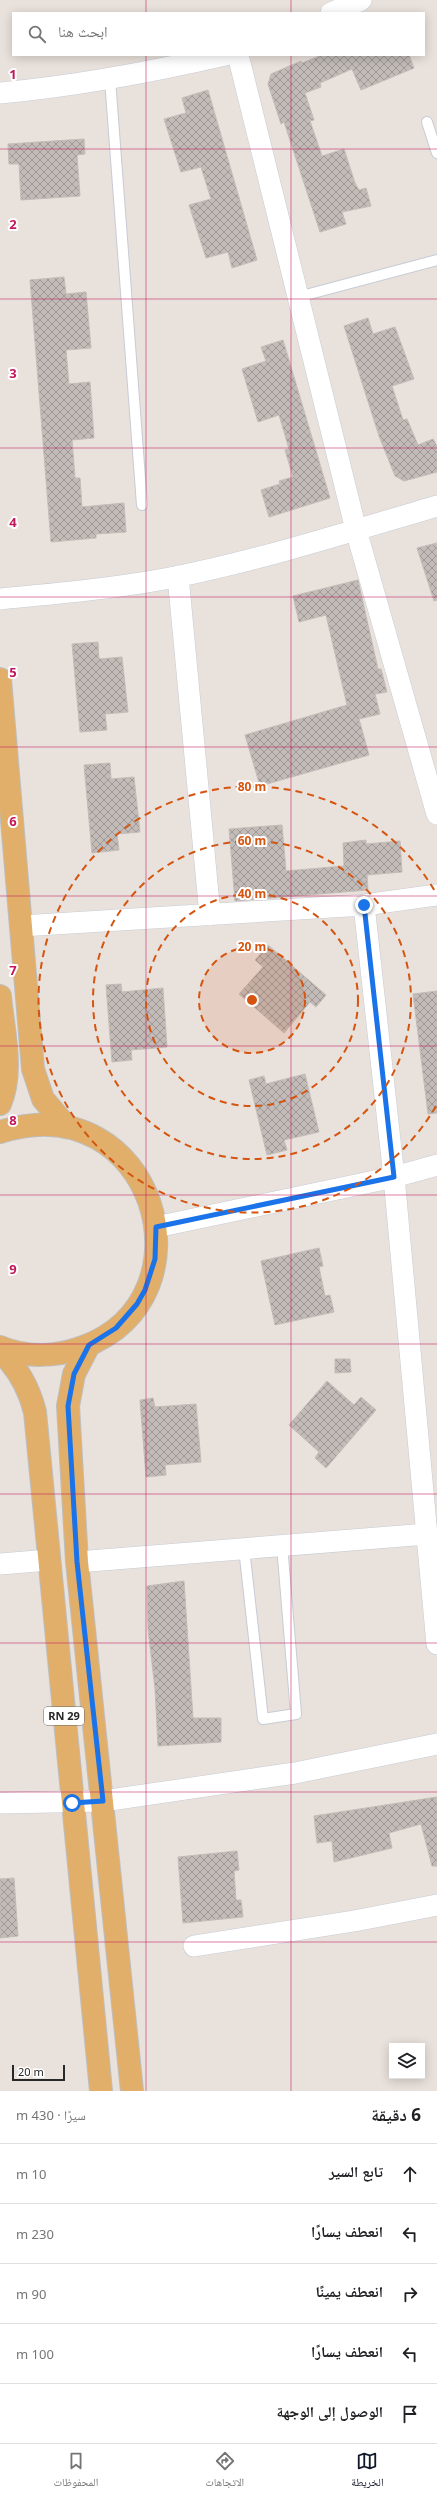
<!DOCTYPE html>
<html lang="ar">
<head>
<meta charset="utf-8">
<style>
  :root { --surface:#fff; --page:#f6f6f6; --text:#202124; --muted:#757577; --line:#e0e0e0; --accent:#111827 }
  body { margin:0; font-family:"Noto Sans","Noto Naskh Arabic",sans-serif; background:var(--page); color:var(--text); direction:rtl }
  .controls { position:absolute; right:12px; bottom:12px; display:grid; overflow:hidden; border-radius:0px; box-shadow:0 2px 10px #0003 }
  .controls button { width:36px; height:36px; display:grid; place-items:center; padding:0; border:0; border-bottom:1px solid var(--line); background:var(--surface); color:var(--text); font:20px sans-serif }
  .scale { position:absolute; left:12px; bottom:10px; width:53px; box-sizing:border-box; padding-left:4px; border:2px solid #282828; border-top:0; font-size:11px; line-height:14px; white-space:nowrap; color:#282828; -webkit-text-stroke:3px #fff; paint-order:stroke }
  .stop { position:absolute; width:12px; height:12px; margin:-9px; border:3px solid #1a73e8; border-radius:50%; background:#fff }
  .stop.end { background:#1a73e8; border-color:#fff; box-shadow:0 1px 4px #0008 }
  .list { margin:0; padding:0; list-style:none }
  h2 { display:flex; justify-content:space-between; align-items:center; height:52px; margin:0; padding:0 16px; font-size:17px }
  h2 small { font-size:13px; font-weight:400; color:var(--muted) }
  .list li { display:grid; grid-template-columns:26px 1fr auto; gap:12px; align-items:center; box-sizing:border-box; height:60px; padding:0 16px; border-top:1px solid var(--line) }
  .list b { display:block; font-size:15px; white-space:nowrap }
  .list em { font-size:13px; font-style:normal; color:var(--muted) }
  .icon { flex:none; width:22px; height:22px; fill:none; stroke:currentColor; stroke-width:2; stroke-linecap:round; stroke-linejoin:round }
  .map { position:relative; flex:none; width:437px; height:2091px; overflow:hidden; direction:ltr }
  .search { position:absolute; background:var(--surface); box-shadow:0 2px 10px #0003; left:12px; right:12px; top:12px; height:44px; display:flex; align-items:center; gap:10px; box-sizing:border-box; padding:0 14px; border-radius:0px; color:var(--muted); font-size:15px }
  .sheet { height:352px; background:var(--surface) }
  nav { display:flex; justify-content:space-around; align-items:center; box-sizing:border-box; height:56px; border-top:1px solid var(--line); background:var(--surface); font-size:11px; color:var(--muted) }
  nav a { display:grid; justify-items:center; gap:2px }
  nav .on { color:var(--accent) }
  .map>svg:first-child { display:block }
  .building { fill:url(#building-cross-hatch); stroke:#c4bcb6 }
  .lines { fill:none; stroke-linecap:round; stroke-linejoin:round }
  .lane-casing { stroke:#c7ccd5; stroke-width:12 }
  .street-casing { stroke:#c7ccd5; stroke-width:22 }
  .primary-casing { stroke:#bebebe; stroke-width:24 }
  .lane { stroke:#fff; stroke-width:10 }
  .street { stroke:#fff; stroke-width:21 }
  .primary { stroke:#e1af69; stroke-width:22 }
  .route { stroke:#1a73e8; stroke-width:5 }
  .grid { fill:none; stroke:#c2185b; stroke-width:1; stroke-opacity:0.55 }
  .ring { fill:none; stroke:#d5540f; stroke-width:2; stroke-dasharray:7 5 }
  .labels { text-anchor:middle; stroke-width:4; stroke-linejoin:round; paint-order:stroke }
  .shield { fill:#fff; stroke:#686868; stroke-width:1 }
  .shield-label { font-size:11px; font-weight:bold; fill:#282828 }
  .grid-label { font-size:13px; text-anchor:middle; font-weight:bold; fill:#c2185b; stroke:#fff; stroke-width:4; stroke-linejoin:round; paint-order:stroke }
  .centre { fill:#d5540f; stroke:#fff; stroke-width:2 }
  .ring-label { font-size:12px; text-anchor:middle; font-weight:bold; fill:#d5540f; stroke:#fff; stroke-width:4; stroke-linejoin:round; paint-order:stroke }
</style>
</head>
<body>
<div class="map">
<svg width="437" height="2091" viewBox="0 0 437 2091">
  <defs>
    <pattern id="building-cross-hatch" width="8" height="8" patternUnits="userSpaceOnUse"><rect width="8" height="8" fill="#c2bbb8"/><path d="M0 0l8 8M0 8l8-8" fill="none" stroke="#9e9896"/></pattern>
  </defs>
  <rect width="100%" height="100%" fill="#e9e1db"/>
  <path class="building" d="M322,55H409L414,68L361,90L352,69L320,83L321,87L305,93L314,120L310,121L322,156L344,149L355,183L359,190L366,188L371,206L342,212L346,224L320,232L284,122L281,124L268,84L271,74L301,61L302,63Z
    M208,90L257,260L232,268L228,252L206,258L189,205L211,199L201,167L181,172L164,119L186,113L182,98Z
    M84,139L85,154L77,155L80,196L21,200L19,164H9L8,144Z
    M64,277L66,294L86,292L91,348L66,350L69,384L90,382L94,438L72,440L75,478H80L82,507L124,503L126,532L96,534V538L51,542L30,280Z
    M368,318L373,334L395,327L414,379L392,386L403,420L407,419L418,445L433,439L437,446V472L404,481L395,476L379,436L344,326Z
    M283,340L330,498L269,517L261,490L280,484L279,481L293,477L285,450L289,449L279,415L258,422L242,369L266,361L261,347Z
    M437,543V600L434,601L417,548Z
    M358,580L378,669H381L387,692L375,694L380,714L359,719L369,755L260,786L245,735L347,705L326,615L299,622L293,596Z
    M98,642L99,659L122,657L128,712L105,714L107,730L80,732L72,644Z
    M110,763L111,779L134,777L140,832L117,834L119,850L92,853L84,765Z
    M282,825L286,871L344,866L343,843L366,840V844L400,841L402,872L367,875L368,890L235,901L229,829Z
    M268,945L326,995L316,1007L310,1002L284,1033L239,994L263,967L255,960Z
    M121,984L122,992L163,988L167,1047L131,1050L132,1060L112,1062L106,985Z
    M437,991V1113L428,1114L413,994Z
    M305,1074L319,1132L284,1140L287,1150L267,1155L249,1080L264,1076L266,1084Z
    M319,1248L323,1266L319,1267L325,1296L330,1295L334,1312L275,1325L261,1261Z
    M335,1359H350L351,1372L335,1373Z
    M327,1381L354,1405L361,1397L376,1410L326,1468L315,1458L319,1452L289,1425Z
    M153,1398L155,1407L196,1404L201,1462L165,1465L166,1475L146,1477L140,1400Z
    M184,1581L193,1718H221V1742L158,1746L155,1689L148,1629L147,1586Z
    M437,1797V1866H432L421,1824L389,1833L392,1848L334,1862L332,1841L317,1843L314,1816Z
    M237,1851L239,1870L234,1871L236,1900H241L243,1917L183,1923L178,1857Z
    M14,1878L18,1936L0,1938V1879Z"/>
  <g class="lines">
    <g class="lane-casing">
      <path id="lane" d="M110,79L142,505
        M427,122L437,153
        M298,297L437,260
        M244,1548L263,1719L296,1714L282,1545"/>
    </g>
    <g class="street-casing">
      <path id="street" d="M331,13L361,0
        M238,55L356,530L437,814
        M0,93C77,86 151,72 225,55
        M178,576L210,915
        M0,599C60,593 121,588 180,576C267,558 352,531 437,506
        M364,905L394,1177L437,1644
        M21,926L364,905L437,895
        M156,1227L394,1177L437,1165
        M77,1562L427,1534
        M0,1564L49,1560
        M0,1803L103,1801L295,1773L437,1744
        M194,1946L354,1921L437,1905"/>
    </g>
    <g class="primary-casing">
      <path id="primary" d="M0,679L33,1069L43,1099L67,1127
        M0,996C3,1029 14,1072 0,1104
        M0,1132C154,1083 217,1298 83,1347C56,1357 26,1358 0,1347
        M89,1345L74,1374L68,1406L77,1562L132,2091
        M0,1351C18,1368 29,1388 35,1412L101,2091"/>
    </g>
    <use href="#lane" class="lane"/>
    <use href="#street" class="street"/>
    <use href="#primary" class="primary"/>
  </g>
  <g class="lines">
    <path class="route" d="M72,1803L103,1801L77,1562L68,1406L74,1374L89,1345L116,1328L137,1304L145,1290L155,1259L156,1227L394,1177L364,905"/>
  </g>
  <path class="grid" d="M146,0V13M291,0V13M146,55V2091M291,55V2091M0,149H437M0,299H437M0,448H437M0,597H437M0,747H437M0,896H437M0,1046H437M0,1195H437M0,1344H437M0,1494H437M0,1643H437M0,1792H437M0,1942H437"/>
  <circle cx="252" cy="1000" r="53" fill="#d5540f" fill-opacity=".12"/>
  <g class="ring">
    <circle cx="252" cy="1000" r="53"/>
    <circle cx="252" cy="1000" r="106"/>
    <circle cx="252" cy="1000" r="159"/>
    <path d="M436 1106A213 213 0 1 1 436 893"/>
  </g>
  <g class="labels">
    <rect class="shield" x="44" y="1707" width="40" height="18" rx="3"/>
    <g class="shield-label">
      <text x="64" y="1720">RN 29</text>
    </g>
  </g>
  <g class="grid-label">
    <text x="13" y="79">1</text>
    <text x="13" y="229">2</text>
    <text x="13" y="378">3</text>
    <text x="13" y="527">4</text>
    <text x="13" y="677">5</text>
    <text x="13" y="826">6</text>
    <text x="13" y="975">7</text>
    <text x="13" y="1125">8</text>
    <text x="13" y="1274">9</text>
  </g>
  <circle cx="252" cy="1000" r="6" class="centre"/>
  <g class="ring-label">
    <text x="252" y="791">80 m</text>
    <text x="252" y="845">60 m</text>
    <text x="252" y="898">40 m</text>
    <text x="252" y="951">20 m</text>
  </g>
</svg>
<div class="controls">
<button><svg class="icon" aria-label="layers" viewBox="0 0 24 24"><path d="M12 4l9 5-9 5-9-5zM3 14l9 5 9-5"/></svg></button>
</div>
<div class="scale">20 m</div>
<div class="stop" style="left:72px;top:1803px"></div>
<div class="stop end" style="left:364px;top:905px"></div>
<div class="search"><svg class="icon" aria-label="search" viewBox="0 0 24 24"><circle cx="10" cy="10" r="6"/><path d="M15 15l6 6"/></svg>ابحث هنا</div>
</div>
<section class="sheet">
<h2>6 دقيقة<small>سيرًا · 430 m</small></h2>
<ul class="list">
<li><svg class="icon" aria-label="ahead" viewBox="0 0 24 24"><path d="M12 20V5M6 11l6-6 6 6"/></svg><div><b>تابع السير</b></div><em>10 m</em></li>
<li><svg class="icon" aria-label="left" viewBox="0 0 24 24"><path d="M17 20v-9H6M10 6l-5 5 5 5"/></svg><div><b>انعطف يسارًا</b></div><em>230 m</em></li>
<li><svg class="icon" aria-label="right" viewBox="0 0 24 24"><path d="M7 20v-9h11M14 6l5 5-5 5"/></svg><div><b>انعطف يمينًا</b></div><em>90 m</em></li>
<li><svg class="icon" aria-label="left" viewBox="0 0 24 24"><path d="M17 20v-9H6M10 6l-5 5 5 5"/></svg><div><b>انعطف يسارًا</b></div><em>100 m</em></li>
<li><svg class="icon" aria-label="arrive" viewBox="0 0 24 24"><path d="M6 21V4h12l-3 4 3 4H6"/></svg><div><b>الوصول إلى الوجهة</b></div></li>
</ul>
</section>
<nav>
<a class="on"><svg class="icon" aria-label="map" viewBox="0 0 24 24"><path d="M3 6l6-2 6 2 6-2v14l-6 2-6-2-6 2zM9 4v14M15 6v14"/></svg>الخريطة</a>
<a><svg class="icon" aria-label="directions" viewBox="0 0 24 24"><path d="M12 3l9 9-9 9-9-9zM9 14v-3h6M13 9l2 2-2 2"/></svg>الاتجاهات</a>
<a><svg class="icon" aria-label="saved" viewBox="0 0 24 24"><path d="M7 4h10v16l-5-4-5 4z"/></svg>المحفوظات</a>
</nav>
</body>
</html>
